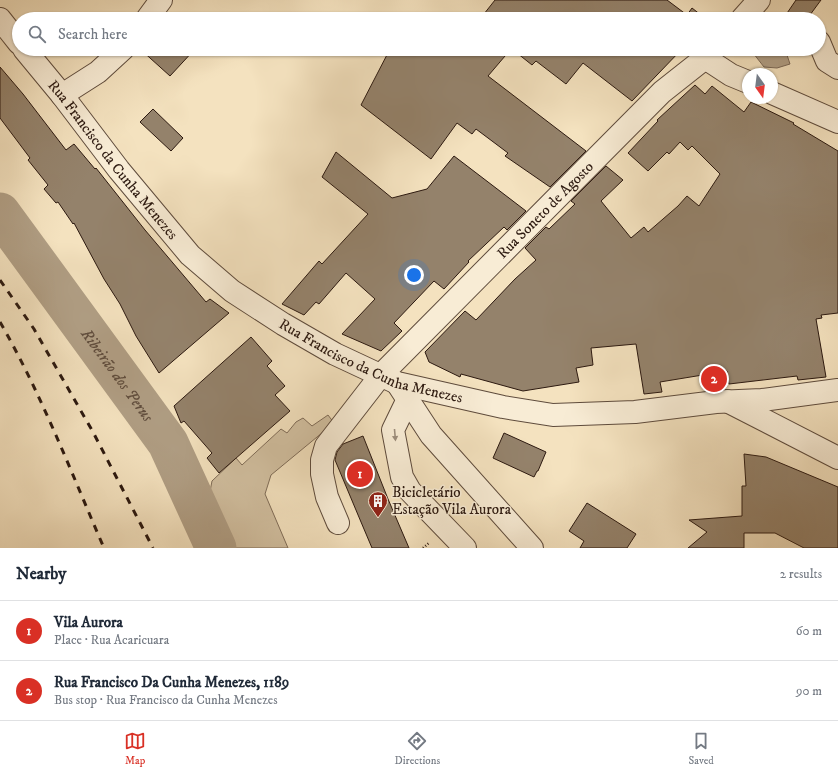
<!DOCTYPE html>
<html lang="en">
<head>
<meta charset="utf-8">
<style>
  :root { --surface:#fff; --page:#f2f2f3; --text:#1f2937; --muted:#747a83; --line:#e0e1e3; --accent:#d93025 }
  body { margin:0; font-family:"IM FELL DW Pica",serif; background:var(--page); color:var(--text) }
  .compass { position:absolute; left:742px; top:68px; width:36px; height:36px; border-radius:50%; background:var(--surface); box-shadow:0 1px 3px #0004; rotate:166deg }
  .you { position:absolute; left:414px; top:275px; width:14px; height:14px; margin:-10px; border:3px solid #fff; border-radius:50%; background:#1a73e8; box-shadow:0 0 0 6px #1a73e833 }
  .badge { display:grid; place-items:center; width:26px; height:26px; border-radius:50%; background:var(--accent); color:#fff; font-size:13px; font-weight:700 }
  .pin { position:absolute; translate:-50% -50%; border:2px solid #fff; box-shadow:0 1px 4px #0006 }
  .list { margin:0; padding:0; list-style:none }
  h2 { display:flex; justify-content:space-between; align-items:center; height:52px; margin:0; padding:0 16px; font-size:17px }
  h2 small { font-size:13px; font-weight:400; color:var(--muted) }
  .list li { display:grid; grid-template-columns:26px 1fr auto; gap:12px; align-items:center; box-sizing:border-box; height:60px; padding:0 16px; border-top:1px solid var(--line) }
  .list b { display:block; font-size:15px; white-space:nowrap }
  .list p { margin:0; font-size:13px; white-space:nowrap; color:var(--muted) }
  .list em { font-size:13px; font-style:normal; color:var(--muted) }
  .icon { flex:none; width:22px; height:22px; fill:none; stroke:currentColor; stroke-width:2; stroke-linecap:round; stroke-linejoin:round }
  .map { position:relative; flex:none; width:838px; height:548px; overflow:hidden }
  .search { position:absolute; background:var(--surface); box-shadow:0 1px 3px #0004; left:12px; right:12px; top:12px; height:44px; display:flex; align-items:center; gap:10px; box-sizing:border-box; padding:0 14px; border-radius:22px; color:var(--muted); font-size:15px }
  .sheet { height:172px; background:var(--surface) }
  nav { display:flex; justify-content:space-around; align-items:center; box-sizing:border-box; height:56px; border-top:1px solid var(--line); background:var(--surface); font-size:11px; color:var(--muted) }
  nav a { display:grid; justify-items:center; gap:2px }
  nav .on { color:var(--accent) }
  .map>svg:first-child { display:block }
  .green { fill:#d2c0a1; stroke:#7f6c58 }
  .water { fill:#b09e84; stroke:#7b6956 }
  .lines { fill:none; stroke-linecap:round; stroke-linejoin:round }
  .river { stroke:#b09e84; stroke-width:41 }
  .building { fill:#94826b; stroke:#2c1910 }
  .minor-casing { stroke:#5e4b3c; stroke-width:24 }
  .path { stroke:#2c1910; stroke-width:2.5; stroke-dasharray:1 2; stroke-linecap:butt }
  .minor { stroke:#f8ecd5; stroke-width:22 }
  .rail { stroke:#2c1910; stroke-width:3; stroke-dasharray:7 7; stroke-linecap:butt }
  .oneway { fill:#9c8d7c }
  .labels { text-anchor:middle; stroke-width:3; stroke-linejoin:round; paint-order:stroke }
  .street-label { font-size:15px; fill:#2c1910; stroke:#f8ecd5 }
  .poi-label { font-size:15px; fill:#2c1910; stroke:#f8ecd5; text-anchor:start }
  .water-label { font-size:16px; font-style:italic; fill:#614e3e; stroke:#f8ecd5 }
</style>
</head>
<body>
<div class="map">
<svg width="838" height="548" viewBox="0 0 838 548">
  <rect width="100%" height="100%" fill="#f4e2bf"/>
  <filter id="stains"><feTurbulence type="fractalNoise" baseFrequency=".005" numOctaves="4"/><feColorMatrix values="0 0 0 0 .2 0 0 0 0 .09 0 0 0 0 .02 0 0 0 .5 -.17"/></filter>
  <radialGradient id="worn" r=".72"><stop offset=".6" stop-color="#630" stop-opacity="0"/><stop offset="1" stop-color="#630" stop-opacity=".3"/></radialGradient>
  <path class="green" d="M328,415L334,423L271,475L265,494L288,548H231L209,497L212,481L236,458L242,465L281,429L287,433L296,422L303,418L312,426Z"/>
  <path class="water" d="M750,49H785L790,64L777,68L764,67Z"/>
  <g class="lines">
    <path class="river" id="s1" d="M0,213L168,443L216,548"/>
  </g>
  <path class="building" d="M495,0H667L687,15L692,8L706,19H480Z
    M796,0H821L807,19H783Z
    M140,49H195L170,76Z
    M390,49H454L456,51L457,49H511L488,76L586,151L550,187L505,156L508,153L476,129L472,134L457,123L431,159L361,105Z
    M512,49H682L632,101L583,63L566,84L536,61L532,65Z
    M0,67L23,94L66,150L74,144L95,169L96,168L145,230L206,302L210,299L229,313L159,373L136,336L120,304L104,279L74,223L73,224L58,202L56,203L44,189L48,185L28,160L30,158L0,118Z
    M695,85L705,94L712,86L744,112L751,102L794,123L793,124L838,151V313L821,315L822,318L816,319L826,377L798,380L797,376L729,384L727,371L660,382L662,392L644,394L636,344L591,348L593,365L576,368L579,382L523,391L461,374L460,377L429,362L425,352L465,311L476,320L515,279L536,260L525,248L546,227L549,229L575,204L571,201L606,166L623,180L601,201L631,238L644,227L648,232L678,206L687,196L699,206L720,174L692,146L688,150L680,142L669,154L667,152L648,171L628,153L658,121L657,120Z
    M153,109L183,138L171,151L140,122Z
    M336,152L392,198L427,189L454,156L526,211L507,230L504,227L468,261L469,262L444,289L434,281L394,323L402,331L381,351L342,334L375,299L346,273L319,304L316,302L304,315L282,304L319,261L322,264L368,214L322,177Z
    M251,337L272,361L267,366L285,386L275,395L290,411L219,473L207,458L212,453L184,421L181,423L174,406Z
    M504,433L546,452L538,471H537L534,477L493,458Z
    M363,436L388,499L409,548H372L361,522L335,460L337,452L343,444Z
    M744,454L766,457L838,487V548H804L775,533H744V548H688L707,532L689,520L742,516V486H746Z
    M587,503L636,534L627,548H580L584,541L569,531Z"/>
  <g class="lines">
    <g class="minor-casing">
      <g id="minor">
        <path d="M0,19L19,43"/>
        <path d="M147,19L161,0"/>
        <path d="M742,19L759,0"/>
        <path d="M819,42L827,61L838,68"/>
        <path id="s2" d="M24,49L62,95L119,170L190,255L232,291L283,324L335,354L397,383L503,407L553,415L635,412L716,402L762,400L838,390"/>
        <path d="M705,58L731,75L748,82"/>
        <path d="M772,93L838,122"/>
        <path d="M62,95L98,72L123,49"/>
        <path d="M397,383L431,435L532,548"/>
        <path d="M408,399L393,430L402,477L410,491L465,548"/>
        <path d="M727,401L838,458"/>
        <path id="s3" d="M338,523L327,497L322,474V460L326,446L381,375L662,92L705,58L713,49"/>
      </g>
    </g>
    <path class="path" d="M423,548L429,543"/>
    <use href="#minor" class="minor"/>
    <path class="rail" d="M0,280L34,329L93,432L153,548
      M0,322C41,393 71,472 104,548"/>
  </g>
  <defs><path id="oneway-solid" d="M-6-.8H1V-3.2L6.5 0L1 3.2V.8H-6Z"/></defs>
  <use class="oneway" href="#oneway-solid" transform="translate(395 435) rotate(85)"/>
  <defs>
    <g id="building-pin" transform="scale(1)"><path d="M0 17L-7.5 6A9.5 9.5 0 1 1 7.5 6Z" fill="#8f2418" stroke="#f8ecd5"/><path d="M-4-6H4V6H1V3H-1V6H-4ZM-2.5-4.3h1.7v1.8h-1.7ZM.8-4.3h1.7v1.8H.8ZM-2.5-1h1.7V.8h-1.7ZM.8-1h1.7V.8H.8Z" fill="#fff"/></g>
  </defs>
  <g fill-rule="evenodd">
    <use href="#building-pin" x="378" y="501"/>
  </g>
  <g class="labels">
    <g class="street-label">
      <text dy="5" stroke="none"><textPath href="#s2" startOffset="142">Rua Francisco da Cunha Menezes</textPath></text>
      <text dy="5" stroke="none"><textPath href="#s3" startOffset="403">Rua Soneto de Agosto</textPath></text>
      <text dy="5" stroke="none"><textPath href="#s2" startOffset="477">Rua Francisco da Cunha Menezes</textPath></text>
    </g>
    <g class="poi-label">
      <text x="392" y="497">Bicicletário<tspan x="392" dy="17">Estação Vila Aurora</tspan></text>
    </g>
    <g class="water-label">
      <text dy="6" stroke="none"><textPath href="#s1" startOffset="200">Ribeirão dos Perus</textPath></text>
    </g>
  </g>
  <rect width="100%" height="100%" filter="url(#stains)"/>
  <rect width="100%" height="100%" fill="url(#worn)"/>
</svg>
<svg class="compass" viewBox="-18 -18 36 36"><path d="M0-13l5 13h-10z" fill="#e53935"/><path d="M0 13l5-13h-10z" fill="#747a83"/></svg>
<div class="you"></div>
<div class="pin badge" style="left:360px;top:474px">1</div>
<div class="pin badge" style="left:714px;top:379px">2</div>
<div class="search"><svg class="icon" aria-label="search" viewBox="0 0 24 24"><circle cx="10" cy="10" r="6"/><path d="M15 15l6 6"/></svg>Search here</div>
</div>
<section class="sheet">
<h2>Nearby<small>2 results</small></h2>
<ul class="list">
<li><span class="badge">1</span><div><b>Vila Aurora</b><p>Place · Rua Acaricuara</p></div><em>60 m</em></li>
<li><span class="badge">2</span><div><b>Rua Francisco Da Cunha Menezes, 1189</b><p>Bus stop · Rua Francisco da Cunha Menezes</p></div><em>90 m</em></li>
</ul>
</section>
<nav>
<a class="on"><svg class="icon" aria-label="map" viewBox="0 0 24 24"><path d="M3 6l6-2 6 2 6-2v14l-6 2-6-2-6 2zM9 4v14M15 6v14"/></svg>Map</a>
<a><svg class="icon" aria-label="directions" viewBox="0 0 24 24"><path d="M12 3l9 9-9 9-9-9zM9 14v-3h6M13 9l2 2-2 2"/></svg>Directions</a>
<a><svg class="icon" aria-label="saved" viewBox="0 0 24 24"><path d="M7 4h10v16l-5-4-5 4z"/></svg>Saved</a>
</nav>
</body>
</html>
